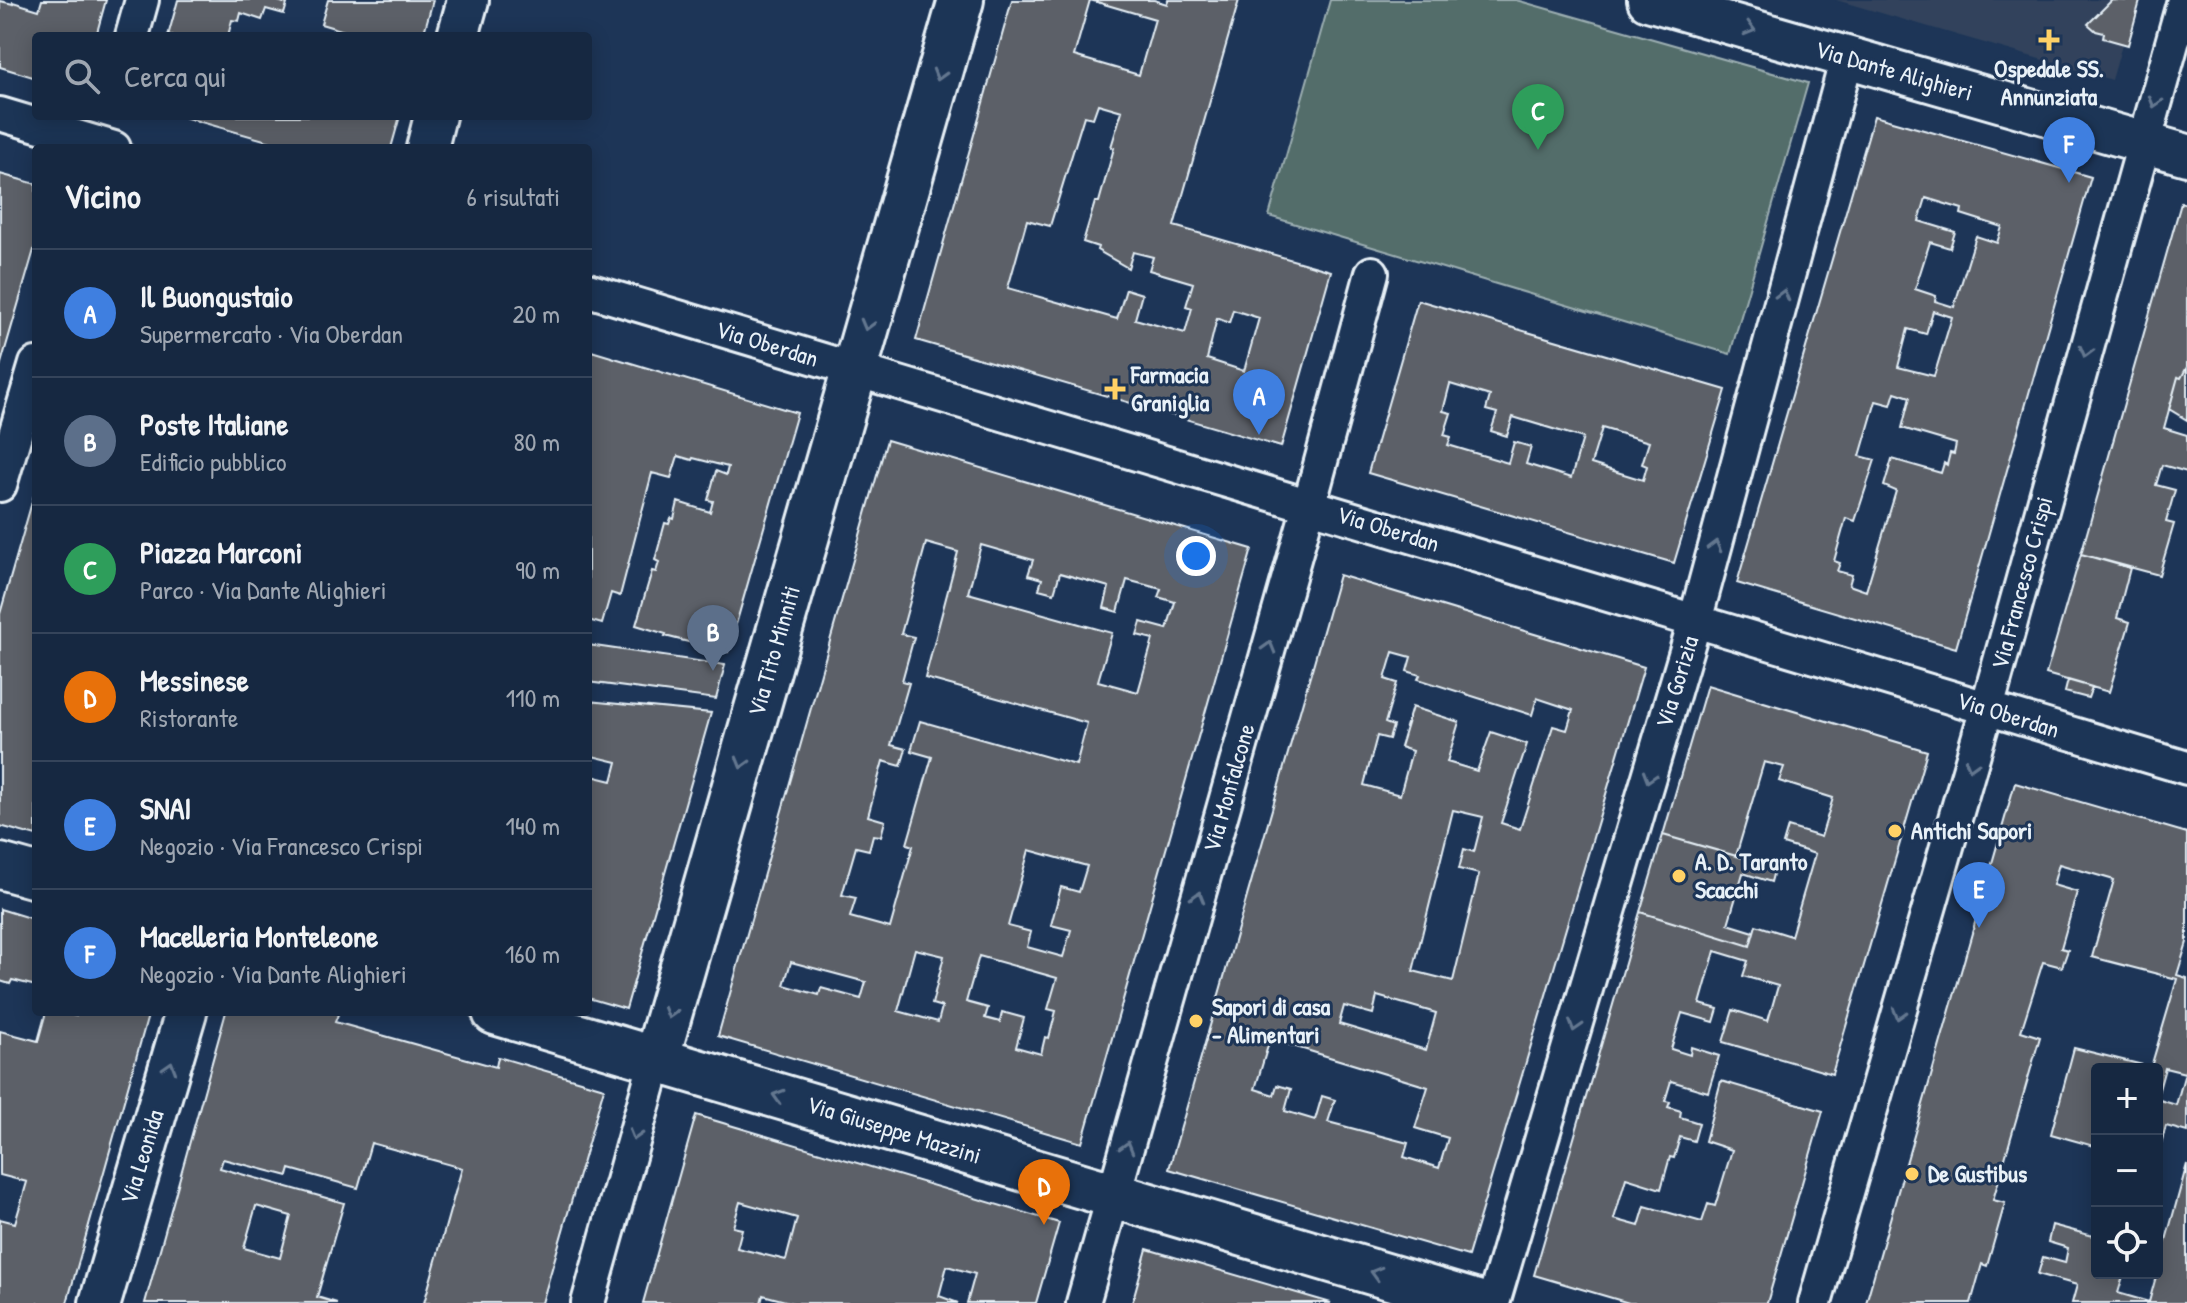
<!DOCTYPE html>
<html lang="it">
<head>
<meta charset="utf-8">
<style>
  :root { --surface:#162841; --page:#23344c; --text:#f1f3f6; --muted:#9ea6b1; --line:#35445a; --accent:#ffd166 }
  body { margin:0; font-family:"Patrick Hand",sans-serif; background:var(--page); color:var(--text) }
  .controls { position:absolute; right:24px; bottom:24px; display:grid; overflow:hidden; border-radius:8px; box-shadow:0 4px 20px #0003 }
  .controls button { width:72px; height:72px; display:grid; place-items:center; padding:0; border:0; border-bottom:2px solid var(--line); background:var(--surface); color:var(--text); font:40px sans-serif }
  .you { position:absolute; left:1196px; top:556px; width:28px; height:28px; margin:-20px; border:6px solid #fff; border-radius:50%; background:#1a73e8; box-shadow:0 0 0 12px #1a73e833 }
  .badge { display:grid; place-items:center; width:52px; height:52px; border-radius:50%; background:var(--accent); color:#fff; font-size:26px; font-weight:700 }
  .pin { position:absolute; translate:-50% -66px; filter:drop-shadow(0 2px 4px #0008) }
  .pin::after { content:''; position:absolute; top:42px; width:28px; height:24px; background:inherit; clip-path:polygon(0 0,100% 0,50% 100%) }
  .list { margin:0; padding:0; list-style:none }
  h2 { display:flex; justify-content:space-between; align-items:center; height:104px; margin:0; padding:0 32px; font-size:34px }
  h2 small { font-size:26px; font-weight:400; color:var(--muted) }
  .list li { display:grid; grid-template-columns:52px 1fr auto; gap:24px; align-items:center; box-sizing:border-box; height:128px; padding:0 32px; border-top:2px solid var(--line) }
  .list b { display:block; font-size:30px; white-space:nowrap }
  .list p { margin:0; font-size:26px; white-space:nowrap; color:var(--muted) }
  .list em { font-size:26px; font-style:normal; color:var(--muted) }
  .icon { flex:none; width:44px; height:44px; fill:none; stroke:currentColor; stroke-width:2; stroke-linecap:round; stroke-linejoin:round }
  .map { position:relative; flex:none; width:2187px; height:1303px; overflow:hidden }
  .search { position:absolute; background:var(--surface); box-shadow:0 4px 20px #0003; left:32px; top:32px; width:560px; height:88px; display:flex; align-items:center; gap:20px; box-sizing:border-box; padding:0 28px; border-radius:8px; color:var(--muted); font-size:30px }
  .panel { position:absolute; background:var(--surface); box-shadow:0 4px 20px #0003; left:32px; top:144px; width:560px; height:872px; border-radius:8px }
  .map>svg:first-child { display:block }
  .built { fill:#30425c }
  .green { fill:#526d6b; stroke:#9dafb2; stroke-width:2 }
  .building { fill:#5b6167; stroke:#e8f1f8; stroke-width:2; fill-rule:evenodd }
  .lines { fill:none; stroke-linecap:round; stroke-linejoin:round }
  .minor-casing { stroke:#e8f1f8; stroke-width:38 }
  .tertiary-casing { stroke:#e8f1f8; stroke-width:46 }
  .secondary-casing { stroke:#e8f1f8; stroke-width:50 }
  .minor { stroke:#1d3557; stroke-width:32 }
  .tertiary { stroke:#1d3557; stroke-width:40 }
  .secondary { stroke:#1d3557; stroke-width:44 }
  .oneway { stroke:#64778f }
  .poi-dot { fill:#ffd166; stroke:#1d3557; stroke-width:3 }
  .labels { text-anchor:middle; stroke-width:6; stroke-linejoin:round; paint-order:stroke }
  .poi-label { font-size:24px; font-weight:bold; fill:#e8f1f8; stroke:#1d3557; text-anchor:start }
  .street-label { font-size:24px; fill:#e8f1f8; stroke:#1d3557 }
</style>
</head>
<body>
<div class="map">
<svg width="2187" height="1303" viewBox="0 0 2187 1303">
  <rect width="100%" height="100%" fill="#1d3557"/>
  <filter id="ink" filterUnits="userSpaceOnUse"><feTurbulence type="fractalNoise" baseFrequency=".0125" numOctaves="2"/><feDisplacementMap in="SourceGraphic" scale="16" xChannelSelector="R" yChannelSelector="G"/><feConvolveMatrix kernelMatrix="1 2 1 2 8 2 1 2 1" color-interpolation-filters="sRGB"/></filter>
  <g filter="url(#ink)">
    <path class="built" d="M1836,0H2135L2112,80Z"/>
    <path class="green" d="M1330,0H1516L1808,83L1730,354L1269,216Z"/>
    <path class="building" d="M42,0H106L96,36H36V78L0,67V1L13,4V2L39,10Z
      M178,0H275L287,4L284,14L266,9L262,20L241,13L239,21L232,20L228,36H168Z
      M328,0H433L423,36H361L321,24Z
      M1012,0H1154L1167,4L1168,0H1239L1174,226L1331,271L1281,447L916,340ZM1090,0L1155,19L1139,75L1074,56ZM1098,104L1122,111L1111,147L1114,148L1099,202H1095L1083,242L1098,247L1097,250L1128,268L1133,252L1153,257L1149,270L1193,283L1186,306L1192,308L1185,333L1135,319L1142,294L1126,289L1117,319L1008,288L1027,220L1050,226L1084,116L1093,118ZM1233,310L1259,318L1244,371L1207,359L1217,318L1229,323Z
      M2112,0L2140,1L2128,45L2103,38L2104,33L2096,31L2088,24Z
      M180,116H400L391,148H292Z
      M1874,116L2091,177L1956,648L1737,583ZM1926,198L1962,209L1961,214L2002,227L1997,243L1976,236L1954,307L1935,301L1936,296L1915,289L1930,242L1950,248L1955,232L1919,221ZM1933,311L1952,317L1934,376L1898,367L1908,329L1926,334ZM1895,392L1910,397L1902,428L1956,444L1954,454L1950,453L1947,465L1944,463L1941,473L1892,459L1884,486L1896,491L1866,591L1849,585L1852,575L1837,571L1840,563L1834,561L1846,518L1855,521L1875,460L1860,456L1876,401L1891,405Z
      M0,174L36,184V243L0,367Z
      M2181,203L2187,205V367L2181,378L2178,377L2164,428L2187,435V472L2162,465L2156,485L2175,490L2166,522L2174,524L2159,575L2081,554Z
      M1418,300L1726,390L1674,563L1368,473ZM1450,384L1490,396L1486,410L1497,413L1491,431L1507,436L1513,417L1583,438L1571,478L1526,464L1531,447L1514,442L1508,463L1448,445L1451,437L1444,435L1451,413L1443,411ZM1602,428L1649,442L1642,464L1647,466L1643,480L1591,464Z
      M588,350L797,413L728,652L665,636L666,634L636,625L652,571L656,572L659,562L655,560L665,523L669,524L671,518L674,519L678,502L710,512L713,501L708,500L716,471L726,475L728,467L693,458L692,460L678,456L671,478L652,473L620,596L611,593L602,624L588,620Z
      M2187,367V420L2169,409L2178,377L2181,378Z
      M887,440L1252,549L1082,1143L718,1036ZM926,543L958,552L925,678L1087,723L1076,765L920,721L911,751L932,757L907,844L913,846L890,928L850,917L856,898L842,895L856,847L869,850L873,835L881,836L885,821L868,816L883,761L901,766L906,749L891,745L909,683L902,681L914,637L901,634ZM981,545L1033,560L1028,575L1042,579L1039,589L1054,593L1060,573L1109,587L1104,608L1118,612L1127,580L1161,589L1158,597L1175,602L1167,629L1141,622L1137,635L1153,639L1138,692L1098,681L1112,633L968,593ZM1029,850L1087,866L1079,892L1061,887L1051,925L1071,930L1063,957L1027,947L1031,932L1008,926ZM915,949L944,956L932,1004L942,1007L938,1022L898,1011ZM979,956L1057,978L1048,1009L1056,1011L1049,1038L1045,1037L1041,1054L1016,1047L1024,1018L1002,1012L1000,1022L985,1018L988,1008L966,1002ZM791,962L866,982L861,999L821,988L819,995L784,985Z
      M36,488V836L0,826V614Z
      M2081,554L2130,568L2117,618L2130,622L2109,692L2046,674Z
      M1339,575L1644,667L1468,1256L1169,1169ZM1393,652L1411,657L1407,671L1420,675L1418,679L1532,715L1537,698L1573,710L1567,730L1553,726L1520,829L1501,823L1527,744L1491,732L1477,771L1447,762L1459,722L1412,707L1400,747L1412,751L1400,795L1364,785L1377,736L1389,739L1393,726L1385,723L1397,683L1385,679ZM1453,810L1483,817L1474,852L1464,849L1459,869L1479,874L1453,981L1413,971ZM1377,996L1436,1013L1426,1050L1339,1024L1344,1006L1373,1014ZM1270,1039L1428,1087L1415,1128L1448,1138L1439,1168L1404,1157L1408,1143L1328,1122L1335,1100L1322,1096L1315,1120L1285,1111L1291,1089L1277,1085L1274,1095L1255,1089Z
      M588,645L725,665L716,699L588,682Z
      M2068,680L2092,687L2088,698L2065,692Z
      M1707,685L1927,751L1832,1074L1723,1042L1733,1010L1768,1021L1778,986L1743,976L1748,961L1715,951L1700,1004L1718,1009L1714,1022L1682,1013L1671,1049L1690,1055L1691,1047L1719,1056L1708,1092L1671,1081L1665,1101L1670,1102L1668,1107L1681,1111L1680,1117L1699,1123L1694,1141L1680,1137L1674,1158L1670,1157L1661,1189L1626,1178L1614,1219L1639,1226L1645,1206L1702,1222L1708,1204L1715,1206L1732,1150L1705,1141L1721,1081L1823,1111L1767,1303H1629L1534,1275L1640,912L1750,946L1756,925L1791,936L1815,854L1783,844L1788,827L1821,837L1833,798L1779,781L1784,767L1764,762L1736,856L1663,835Z
      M588,701L711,713L626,1009L588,998V775L612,781L617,762L588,755Z
      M2015,783L2187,833V942L2177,975L2187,978V1065L2185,1072H2187V1132L2166,1126L2157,1158V1099L2176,1105L2185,1073L2165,1068L2157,1097V1069H2097V1147L2051,1134L2074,1048L2151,1067L2177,979L2092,957L2114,880L2059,864L2053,885L2077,892L2061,948L2068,950L2062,967L2043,962L2021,1031L2040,1037L1993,1200L2005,1203L1987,1266L1982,1264L1971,1303H1866Z
      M1663,835L1775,867L1771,882L1743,873L1728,924L1754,932L1750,946L1640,912Z
      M0,909L36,920V986L12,980L10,984L0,981Z
      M46,1012H60L76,1016L77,1012H149L67,1303H0V1219L15,1223L27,1182L0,1175V1031L38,1041Z
      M226,1012H339L335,1022L496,1067L498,1057L604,1088L542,1303H424L462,1168L371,1143L358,1188L290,1169L288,1176L223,1159L220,1168L344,1203L317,1297L337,1303H145ZM256,1206L291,1216L280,1258L244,1248Z
      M696,1115L1059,1223L1036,1303H967L975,1274L947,1266L939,1296L958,1303H793L763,1295L761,1303H643ZM740,1202L797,1218L786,1260L737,1248L742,1229L733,1227Z
      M2187,1164V1303H2072L2077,1285L2038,1274L2043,1257L2065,1263L2068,1248L2048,1242L2052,1225L2097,1237V1273H2124L2118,1293L2149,1302Z
      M1147,1249L1331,1303H1132Z"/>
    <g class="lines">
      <g class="minor-casing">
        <path id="minor" d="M132,36L142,0
          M0,114L114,148
          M588,290L2187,768
          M0,485L36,364
          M588,1303L656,1060
          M1083,1303L1309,506L1372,273
          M1493,1303L1695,621L1847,58
          M1815,1303L1987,708L2184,0"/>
      </g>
      <g class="tertiary-casing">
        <path id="tertiary" d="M1648,0L2187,155
          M458,36L468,0
          M427,148L435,116
          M100,1303L186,1012"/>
      </g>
      <g class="secondary-casing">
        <path id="secondary" d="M0,866L36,876
          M495,1012L1477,1303
          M656,1060L961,0"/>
      </g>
      <use href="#minor" class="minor"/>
      <use href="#tertiary" class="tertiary"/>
      <use href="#secondary" class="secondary"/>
    </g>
    <defs><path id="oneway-chevron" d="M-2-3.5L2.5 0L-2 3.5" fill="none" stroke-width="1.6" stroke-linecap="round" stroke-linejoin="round" transform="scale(2)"/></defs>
    <g class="oneway">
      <use href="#oneway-chevron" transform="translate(1750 29) rotate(16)"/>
      <use href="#oneway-chevron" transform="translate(939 75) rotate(106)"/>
      <use href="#oneway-chevron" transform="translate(2155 102) rotate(106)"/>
      <use href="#oneway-chevron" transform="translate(1783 295) rotate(-75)"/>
      <use href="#oneway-chevron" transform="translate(867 325) rotate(105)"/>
      <use href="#oneway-chevron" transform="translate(2086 352) rotate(105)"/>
      <use href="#oneway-chevron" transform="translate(1715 546) rotate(-75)"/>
      <use href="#oneway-chevron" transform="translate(1269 647) rotate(-74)"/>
      <use href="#oneway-chevron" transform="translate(742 763) rotate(106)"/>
      <use href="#oneway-chevron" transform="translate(1971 765) rotate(106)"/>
      <use href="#oneway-chevron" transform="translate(1649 777) rotate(107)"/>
      <use href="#oneway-chevron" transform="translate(1198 897) rotate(-74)"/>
      <use href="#oneway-chevron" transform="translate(670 1013) rotate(106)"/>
      <use href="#oneway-chevron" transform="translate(1899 1014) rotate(106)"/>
      <use href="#oneway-chevron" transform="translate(1575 1026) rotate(107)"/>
      <use href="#oneway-chevron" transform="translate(170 1067) rotate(-73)"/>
      <use href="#oneway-chevron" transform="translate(778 1096) rotate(-163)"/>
      <use href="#oneway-chevron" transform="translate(635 1135) rotate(106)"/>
      <use href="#oneway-chevron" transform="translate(1127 1147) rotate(-74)"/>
      <use href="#oneway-chevron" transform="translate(1376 1273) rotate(-164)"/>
    </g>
  </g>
  <g class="poi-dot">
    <path d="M2045 28h8v8h8v8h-8v8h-8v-8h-8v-8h8z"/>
    <path d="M1111 377h8v8h8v8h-8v8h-8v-8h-8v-8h8z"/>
    <circle cx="1895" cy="831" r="8"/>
    <circle cx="1679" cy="876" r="8"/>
    <circle cx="1196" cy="1021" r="8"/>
    <circle cx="1912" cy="1174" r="8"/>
  </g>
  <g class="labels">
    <g class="poi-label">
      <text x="2049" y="77" text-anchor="middle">Ospedale SS.<tspan x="2049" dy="28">Annunziata</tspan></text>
      <text x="1131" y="383">Farmacia<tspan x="1131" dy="28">Graniglia</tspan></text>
      <text x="1911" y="839">Antichi Sapori</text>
      <text x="1695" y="870">A. D. Taranto<tspan x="1695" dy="28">Scacchi</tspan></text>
      <text x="1212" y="1015">Sapori di casa<tspan x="1212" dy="28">- Alimentari</tspan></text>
      <text x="1928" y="1182">De Gustibus</text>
    </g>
    <g class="street-label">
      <text transform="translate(1894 71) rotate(16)" y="8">Via Dante Alighieri</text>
      <text transform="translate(767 344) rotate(17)" y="8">Via Oberdan</text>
      <text transform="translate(1388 529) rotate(17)" y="8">Via Oberdan</text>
      <text transform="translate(2022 583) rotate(-75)" y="8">Via Francesco Crispi</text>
      <text transform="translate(774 651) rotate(-74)" y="8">Via Tito Minniti</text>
      <text transform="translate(1677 682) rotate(-73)" y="8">Via Gorizia</text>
      <text transform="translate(2008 715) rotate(17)" y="8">Via Oberdan</text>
      <text transform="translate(1229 788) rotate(-74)" y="8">Via Monfalcone</text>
      <text transform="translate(894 1130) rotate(17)" y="8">Via Giuseppe Mazzini</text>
      <text transform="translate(142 1157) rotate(-73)" y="8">Via Leonida</text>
    </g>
  </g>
</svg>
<div class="controls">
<button>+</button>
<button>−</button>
<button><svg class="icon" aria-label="locate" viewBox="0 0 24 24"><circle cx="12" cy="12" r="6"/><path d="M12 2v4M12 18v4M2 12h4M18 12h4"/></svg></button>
</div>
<div class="you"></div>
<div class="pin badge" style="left:1259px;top:435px;background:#3f7fe0">A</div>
<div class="pin badge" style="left:713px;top:671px;background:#5c6f8a">B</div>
<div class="pin badge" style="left:1538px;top:150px;background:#2e9e5b">C</div>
<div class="pin badge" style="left:1044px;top:1225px;background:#e8710a">D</div>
<div class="pin badge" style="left:1979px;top:928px;background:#3f7fe0">E</div>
<div class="pin badge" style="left:2069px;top:183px;background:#3f7fe0">F</div>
<div class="search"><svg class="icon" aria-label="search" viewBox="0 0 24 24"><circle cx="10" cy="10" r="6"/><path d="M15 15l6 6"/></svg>Cerca qui</div>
<section class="panel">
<h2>Vicino<small>6 risultati</small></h2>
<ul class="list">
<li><span class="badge" style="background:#3f7fe0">A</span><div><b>Il Buongustaio</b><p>Supermercato · Via Oberdan</p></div><em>20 m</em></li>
<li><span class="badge" style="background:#5c6f8a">B</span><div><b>Poste Italiane</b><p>Edificio pubblico</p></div><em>80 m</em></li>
<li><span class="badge" style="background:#2e9e5b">C</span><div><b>Piazza Marconi</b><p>Parco · Via Dante Alighieri</p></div><em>90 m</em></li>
<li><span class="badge" style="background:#e8710a">D</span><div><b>Messinese</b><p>Ristorante</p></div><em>110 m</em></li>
<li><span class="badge" style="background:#3f7fe0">E</span><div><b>SNAI</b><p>Negozio · Via Francesco Crispi</p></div><em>140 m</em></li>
<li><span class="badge" style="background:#3f7fe0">F</span><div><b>Macelleria Monteleone</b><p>Negozio · Via Dante Alighieri</p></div><em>160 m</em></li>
</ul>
</section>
</div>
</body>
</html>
